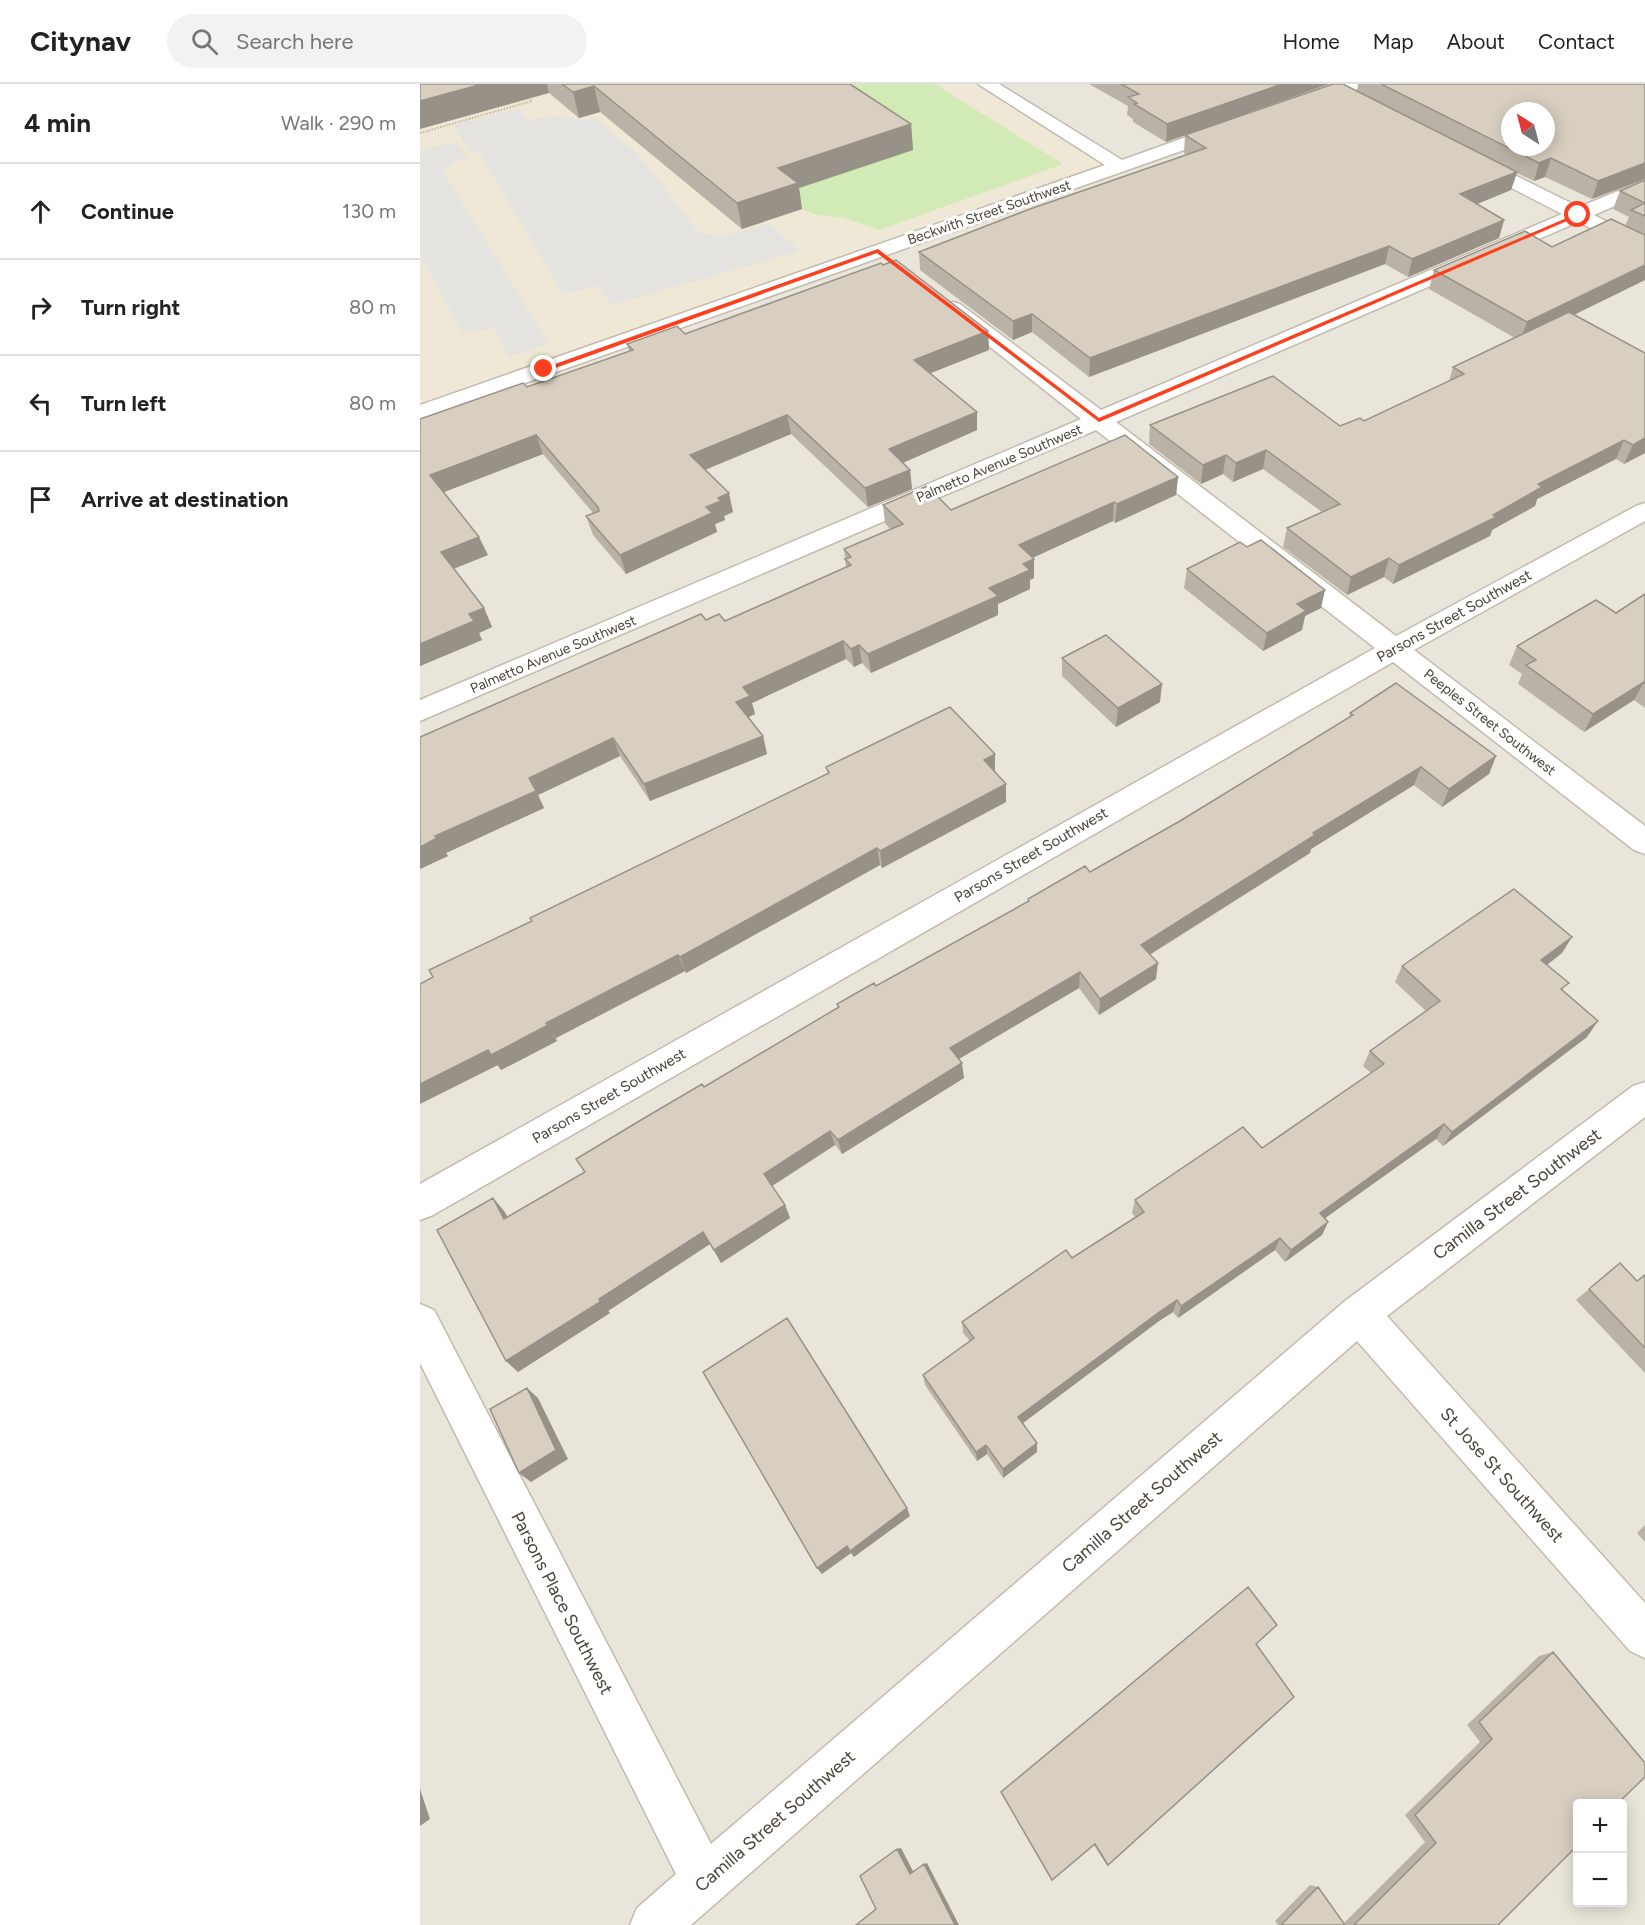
<!DOCTYPE html>
<html lang="en">
<head>
<meta charset="utf-8">
<style>
  :root { --surface:#fff; --page:#f2f2f2; --text:#222; --muted:#767676; --line:#e0e0e0 }
  body { margin:0; font-family:Figtree,sans-serif; background:var(--page); color:var(--text) }
  .controls { position:absolute; right:18px; bottom:18px; display:grid; overflow:hidden; border-radius:6px; box-shadow:0 3px 15px #0003 }
  .controls button { width:54px; height:54px; display:grid; place-items:center; padding:0; border:0; border-bottom:2px solid var(--line); background:var(--surface); color:var(--text); font:30px sans-serif }
  .compass { position:absolute; left:1081px; top:18px; width:54px; height:54px; border-radius:50%; background:var(--surface); box-shadow:0 3px 15px #0003; rotate:324deg }
  .stop { position:absolute; width:18px; height:18px; margin:-14px; border:4px solid #fc3f1d; border-radius:50%; background:#fff }
  .stop.end { background:#fc3f1d; border-color:#fff; box-shadow:0 2px 6px #0008 }
  .list { margin:0; padding:0; list-style:none }
  h2 { display:flex; justify-content:space-between; align-items:center; height:78px; margin:0; padding:0 24px; font-size:26px }
  h2 small { font-size:20px; font-weight:400; color:var(--muted) }
  .list li { display:grid; grid-template-columns:39px 1fr auto; gap:18px; align-items:center; box-sizing:border-box; height:96px; padding:0 24px; border-top:2px solid var(--line) }
  .list b { display:block; font-size:22px; white-space:nowrap }
  .list em { font-size:20px; font-style:normal; color:var(--muted) }
  .icon { flex:none; width:33px; height:33px; fill:none; stroke:currentColor; stroke-width:2; stroke-linecap:round; stroke-linejoin:round }
  .map { position:relative; flex:none; width:1225px; height:1841px; overflow:hidden }
  header { display:flex; align-items:center; gap:36px; box-sizing:border-box; height:84px; padding:0 30px; background:var(--surface); border-bottom:2px solid var(--line) }
  header strong { font-size:28px }
  nav { display:flex; gap:33px; margin-inline-start:auto; font-size:21px }
  .search { width:420px; height:54px; background:var(--page); display:flex; align-items:center; gap:15px; box-sizing:border-box; padding:0 21px; border-radius:33px; color:var(--muted); font-size:22px }
  main { display:flex }
  aside { flex:1; background:var(--surface) }
  .map>svg:first-child { display:block }
  .residential { fill:#eae5da; fill-rule:evenodd }
  .education { fill:#efe8d6 }
  .green { fill:#d2eab5 }
  .parking { fill:#e5e3e0 }
  .lines { fill:none; stroke-linecap:round; stroke-linejoin:round }
  .street-casing { stroke:#c2bbae; stroke-width:3 }
  .path { stroke:#c4b79f; stroke-width:2; stroke-dasharray:1.5 1.5; stroke-linecap:butt }
  .street { fill:#fff; fill-rule:evenodd }
  .wall { fill:#bab2a6 }
  .shaded-wall { fill:#979187 }
  .building { fill:#d8cfc1; stroke:#979187; stroke-width:1.5; fill-rule:evenodd }
  .route { fill:#fc3f1d }
  .labels { text-anchor:middle; stroke-width:6; stroke-linejoin:round; paint-order:stroke }
  .far-street-label { font-size:14px; fill:#4b4439; stroke:#fff }
  .street-label { font-size:15px; fill:#4b4439; stroke:#fff }
  .near-street-label { font-size:18px; fill:#4b4439; stroke:#fff }
</style>
</head>
<body>
<header>
<strong>Citynav</strong>
<div class="search"><svg class="icon" aria-label="search" viewBox="0 0 24 24"><circle cx="10" cy="10" r="6"/><path d="M15 15l6 6"/></svg>Search here</div>
<nav><a>Home</a><a>Map</a><a>About</a><a>Contact</a></nav>
</header>
<main>
<aside>
<h2>4 min<small>Walk · 290 m</small></h2>
<ul class="list">
<li><svg class="icon" aria-label="ahead" viewBox="0 0 24 24"><path d="M12 20V5M6 11l6-6 6 6"/></svg><div><b>Continue</b></div><em>130 m</em></li>
<li><svg class="icon" aria-label="right" viewBox="0 0 24 24"><path d="M7 20v-9h11M14 6l5 5-5 5"/></svg><div><b>Turn right</b></div><em>80 m</em></li>
<li><svg class="icon" aria-label="left" viewBox="0 0 24 24"><path d="M17 20v-9H6M10 6l-5 5 5 5"/></svg><div><b>Turn left</b></div><em>80 m</em></li>
<li><svg class="icon" aria-label="arrive" viewBox="0 0 24 24"><path d="M6 21V4h12l-3 4 3 4H6"/></svg><div><b>Arrive at destination</b></div></li>
</ul>
</aside>
<div class="map">
<svg width="1225" height="1841" viewBox="0 0 1225 1841">
  <rect width="100%" height="100%" fill="#f6f3ec"/>
  <path class="residential" d="M567,0H1225V1841H0V325ZM1090,27H1126V63H1090ZM1158,1720H1202V1818H1158Z"/>
  <path class="education" d="M0,0H567L699,82L0,325Z"/>
  <path class="green" d="M394,0H515L643,80L459,146L424,134L394,130L382,125L362,110Z"/>
  <path class="parking" d="M99,24L107,36L135,32L164,36L174,34L219,71L276,145L285,150L306,152L349,139L380,167L191,221L179,202L143,210L59,68L51,69L33,41Z
    M37,58L49,75L35,78L23,87L129,260L89,272L73,244L43,249L0,171V66Z"/>
  <g class="lines">
    <g class="street-casing">
      <path id="street" d="M558,0H579L702,76L800,41H812L815,45L812,49L0,336V321L685,81Z
        M918,0H944L941,4L892,21H880L877,17L880,13Z
        M1054,71L1159,123L1225,96V109L1174,131L1225,157V171L1158,138L696,338L976,552L1216,422L1225,419V437L994,566L1225,742V770L1214,766L973,578L13,1131L0,1136V1100L955,564L676,346L0,637V616L661,335L526,228L522,224L526,220L533,218L540,220L681,326L1142,130L1047,81L1045,77L1047,73Z
        M1225,998V1033L967,1232L1225,1519V1574L1210,1567L937,1257L271,1841H210L217,1824L256,1790L0,1279V1220L14,1226L291,1760L925,1217L1213,1002Z"/>
    </g>
    <path class="path" d="M0,49L112,17L106,12"/>
    <use href="#street" class="street"/>
  </g>
  <path class="wall" d="M0,0H430L491,40L493,66L379,104L382,125L322,145L180,28L159,34L129,9Z
    M669,0H909L746,58L713,38V35L707,31L708,22Z
    M938,0H1225L1172,115L1125,93L1114,97L1097,89L1091,106L1057,120L1084,136L1079,154L988,193L965,180L669,293L612,248L593,256L500,186L499,168L766,71L764,69L765,51L937,7Z
    M1225,96V196L1154,231L1225,269V369L1204,380L1196,375L1117,415L1115,422L1072,446L1070,452L973,500L964,493L927,511L863,463L867,444L902,428L843,385L813,398L803,390L781,400L729,360L730,341L920,342L944,337L1029,297L1033,283L1095,254L1009,205L1014,186L1132,163L1205,142L1209,133L1193,125L1200,107Z
    M568,247L569,266L510,289L557,346L483,379L490,386L492,405L448,423L371,350L285,386L313,428L304,432L305,436L295,440L297,448L206,490L173,451L166,432L173,429L123,370L24,408L68,471L34,485L64,524L72,543L59,549L62,556L0,582V335L107,303L209,267L207,260L265,250Z
    M758,393L756,411L695,439L693,437L612,474L614,475V494L610,496V505L578,520V531L451,589L442,579L434,583L426,575L332,619L335,630L328,633L343,652L347,670L230,717L200,672L118,711L124,724L26,769L28,772L0,785L286,536L305,537L426,483L424,465L470,445L465,439L463,421L531,426Z
    M767,485L901,524L885,532L882,546L843,567L764,504Z
    M1225,510V624L1214,616L1164,648L1098,600L1102,590L1089,581L1097,562L1196,529Z
    M642,574L740,618L696,643L642,592Z
    M930,629L1076,672L1069,690L1022,723L994,701L891,765L890,769L730,871L736,895L679,931L659,904L539,975L544,994L422,1070L415,1061L352,1102L365,1121L370,1134L301,1179L290,1160L188,1227L190,1229L98,1288L86,1277L73,1114L84,1127L88,1133L165,1088L284,1003L418,924L417,920L456,902L608,818V815L670,788L760,737L929,634Z
    M406,683L575,688L586,718L462,784L460,781L266,889L265,887L136,954L137,957L81,986L13,893L112,837L408,690Z
    M1142,869L1127,881L1144,907L1167,953L1023,1062L1016,1055L905,1134L908,1138L902,1151L865,1178L855,1166L758,1234L753,1228L739,1237L603,1339L617,1359V1368L583,1394L567,1370L557,1377L505,1301L503,1291L550,1257L543,1249L542,1238L652,1174L715,1133L712,1129L715,1116L842,1064L951,989L943,982L950,967L1006,927L975,898L982,882Z
    M1225,1191V1289L1156,1216L1169,1205L1217,1197Z
    M1225,1441V1458L1217,1449Z
    M836,1560L688,1781L686,1780L674,1761Z
    M1133,1568L1078,1841H858L855,1837L890,1801L898,1803L924,1839L1005,1758L985,1731L1060,1658L1047,1641L1119,1572Z"/>
  <path class="shaded-wall" d="M62,0H127L129,9L0,45V17Z
    M862,0H909L746,58L747,40Z
    M174,2L180,28L159,34L153,8Z
    M491,40L493,66L379,104L382,125L322,145L317,119L358,84Z
    M1131,74L1125,93L1114,97L1119,79Z
    M1225,79V95L1172,115L1178,97Z
    M1097,88L1091,106L1035,129L1040,110Z
    M1084,136L1079,154L988,193L992,175Z
    M969,162L965,180L669,293L670,274Z
    M1225,181V196L1100,257L1107,238Z
    M612,230V248L593,256V237Z
    M568,247L569,266L496,295L494,276Z
    M557,328V346L471,384L469,365Z
    M367,331L371,350L275,390L270,371Z
    M116,351L123,370L19,410L10,391Z
    M1225,354V369L1204,380L1213,361Z
    M1204,356L1196,375L1117,415L1115,422L1072,446L1070,452L973,500L979,481L1073,431L1118,400Z
    M846,366L843,385L813,398L816,379Z
    M806,371L803,390L781,400L783,381Z
    M490,386L492,405L448,423L445,404Z
    M758,393L756,411L695,439L697,420Z
    M309,409L313,428L304,432L305,436L295,440L297,448L206,490L200,471L286,423L298,414Z
    M694,418L693,437L599,480V461Z
    M59,453L68,471L30,486L21,468Z
    M969,474L964,493L927,511L931,493Z
    M614,475V494L610,496V505L578,520V531L451,589L448,570L569,504L603,480Z
    M905,506L901,524L885,532L882,546L843,567L847,549L877,520Z
    M64,524L72,543L59,549L62,556L0,582V560L49,530Z
    M423,557L426,575L332,619L335,630L321,637L316,618L323,603Z
    M439,561L442,579L434,583L431,565Z
    M1224,598L1214,616L1164,648L1173,630Z
    M742,600L740,618L696,643L698,624Z
    M343,652L347,670L230,717L224,700Z
    M193,654L200,672L118,711L124,724L26,769L28,772L0,785V763L15,752L109,694Z
    M575,670V688L564,676Z
    M1076,672L1069,690L1022,723L1029,705Z
    M1001,683L994,701L891,765L890,769L719,877L721,861L893,749Z
    M586,700V718L462,784L460,767Z
    M457,764L460,781L266,889L260,873Z
    M1152,853L1142,869L1112,892L1121,876Z
    M258,871L265,887L136,954L126,939Z
    M738,879L736,895L679,931L680,915Z
    M660,888L659,904L532,979L530,964Z
    M1178,937L1167,953L1023,1062L1032,1048Z
    M128,941L137,957L81,986L78,981L0,1020V1000L68,966Z
    M542,979L544,994L422,1070L418,1056Z
    M1024,1040L1016,1055L894,1142L900,1129Z
    M410,1047L415,1061L349,1104L344,1090Z
    M73,1114L84,1127L96,1148L84,1135Z
    M365,1121L370,1134L301,1179L294,1166Z
    M908,1138L902,1151L865,1178L871,1166Z
    M283,1148L290,1160L188,1227L190,1229L98,1288L86,1277L179,1215Z
    M860,1154L855,1166L758,1234L761,1222Z
    M757,1216L753,1228L739,1237L599,1342L598,1333L742,1226Z
    M107,1304L118,1314L148,1375L111,1398L99,1389Z
    M617,1359V1368L583,1394V1385Z
    M566,1361L567,1370L557,1377L556,1368Z
    M487,1424L490,1432L434,1473L431,1469L402,1490L397,1484L427,1462Z
    M0,1705L10,1735L0,1742Z
    M481,1764L494,1789L490,1790L477,1765Z
    M507,1779L539,1841H535L504,1780Z"/>
  <path class="building" d="M0,0H62L0,17Z
    M142,0H430L491,40L358,84L378,99L317,119L174,2L153,8Z
    M701,0H862L747,40L714,20L717,19L708,13L719,10Z
    M913,0H923L1097,88L1040,110L1084,136L992,175L969,162L670,274L612,230L593,237L499,168L610,125L786,64L765,51Z
    M961,0H1225V79L1178,97L1131,74L1119,79ZM1090,27H1126V63H1090Z
    M1225,96V119L1200,107Z
    M1225,119V132L1211,126Z
    M1191,135L1225,151V181L1107,238L1014,186L1105,147L1132,163Z
    M476,176L568,247L494,276L557,328L469,365L490,386L445,404L367,331L270,371L309,409L298,414L301,417L286,423L292,429L200,471L166,432L179,427L178,423L116,351L10,391L59,453L21,468L64,524L49,530L54,537L0,560V335L103,299L107,303L213,266L207,260L257,242L265,250L461,179L463,181Z
    M1149,228L1225,269V354L1213,361L1204,356L1118,400L1122,403L1073,431L1076,433L979,481L969,474L931,493L867,444L920,420L846,366L816,379L806,371L783,381L730,341L853,292L920,342L940,334L944,337L1044,290L1033,283Z
    M705,351L758,393L697,420L694,418L599,461L614,475L603,480L610,486L569,504L578,512L448,570L439,561L431,565L423,557L323,603L330,612L316,618L343,652L224,700L193,654L109,694L116,707L15,752L17,754L0,763V653L281,530L286,536L299,530L305,537L431,481L425,475L431,473L424,465L483,440L463,421L507,402L531,426Z
    M841,456L905,506L877,520L886,527L847,549L767,485L820,458L827,463Z
    M1225,510V599L1224,598L1173,630L1106,581L1116,576L1097,562L1176,516L1196,529Z
    M686,551L742,600L698,624L642,574Z
    M976,599L1076,672L1029,705L1001,683L893,749L895,751L721,861L738,879L680,915L660,888L530,964L542,979L418,1056L410,1047L344,1090L365,1121L294,1166L283,1148L179,1215L180,1218L86,1277L17,1146L73,1114L84,1135L165,1088L156,1075L221,1036L282,1000L284,1003L419,923L417,920L454,899L456,902L609,817L608,815L665,782L670,788L760,737L933,631L930,629Z
    M530,623L575,670L564,676L586,700L460,767L457,764L260,873L258,871L126,939L128,941L71,971L68,966L0,1000V900L13,893L9,886L112,837L110,834L409,689L406,683Z
    M1094,805L1152,853L1121,876L1149,899L1141,905L1178,937L1032,1048L1024,1040L900,1129L908,1138L871,1166L860,1154L761,1222L757,1216L742,1226L598,1333L617,1359L583,1385L566,1361L556,1368L503,1291L554,1254L542,1238L646,1166L652,1174L724,1128L715,1116L823,1043L842,1064L964,980L950,967L1020,917L982,882Z
    M1200,1179L1217,1197L1225,1191V1264L1169,1205Z
    M367,1234L487,1424L430,1467L427,1462L397,1484L283,1288Z
    M107,1304L136,1366L99,1389L70,1325Z
    M828,1503L857,1541L836,1560L874,1613L688,1781L675,1760L632,1796L581,1708Z
    M1133,1568L1225,1679V1693L1198,1719H1158V1761L1078,1841H934L1016,1759L995,1731L1072,1655L1059,1638Z
    M477,1765L490,1790L504,1780L535,1841H436L456,1825L440,1792Z
    M898,1803L925,1841H863L862,1840Z"/>
  <path class="route" d="M1156,130L1161,131L679,338L457,169L127,287L121,285L458,165L679,334Z"/>
  <g class="labels">
    <g class="far-street-label">
      <text transform="translate(569 128) rotate(-19)" y="5">Beckwith Street Southwest</text>
      <text transform="translate(579 379) rotate(-23)" y="5">Palmetto Avenue Southwest</text>
      <text transform="translate(133 570) rotate(-23)" y="5">Palmetto Avenue Southwest</text>
      <text transform="translate(1070 638) rotate(38)" y="5">Peeples Street Southwest</text>
    </g>
    <g class="street-label">
      <text transform="translate(1034 532) rotate(-29)" y="5">Parsons Street Southwest</text>
      <text transform="translate(611 771) rotate(-30)" y="5">Parsons Street Southwest</text>
      <text transform="translate(189 1012) rotate(-30)" y="5">Parsons Street Southwest</text>
    </g>
    <g class="near-street-label">
      <text transform="translate(1097 1110) rotate(-37)" y="6">Camilla Street Southwest</text>
      <text transform="translate(1082 1391) rotate(48)" y="6">St Jose St Southwest</text>
      <text transform="translate(722 1418) rotate(-41)" y="6">Camilla Street Southwest</text>
      <text transform="translate(142 1519) rotate(63)" y="6">Parsons Place Southwest</text>
      <text transform="translate(355 1737) rotate(-41)" y="6">Camilla Street Southwest</text>
    </g>
  </g>
</svg>
<div class="controls">
<button>+</button>
<button>−</button>
</div>
<svg class="compass" viewBox="-18 -18 36 36"><path d="M0-13l5 13h-10z" fill="#e53935"/><path d="M0 13l5-13h-10z" fill="#767676"/></svg>
<div class="stop" style="left:1158px;top:131px"></div>
<div class="stop end" style="left:124px;top:285px"></div>
</div>
</main>
</body>
</html>
